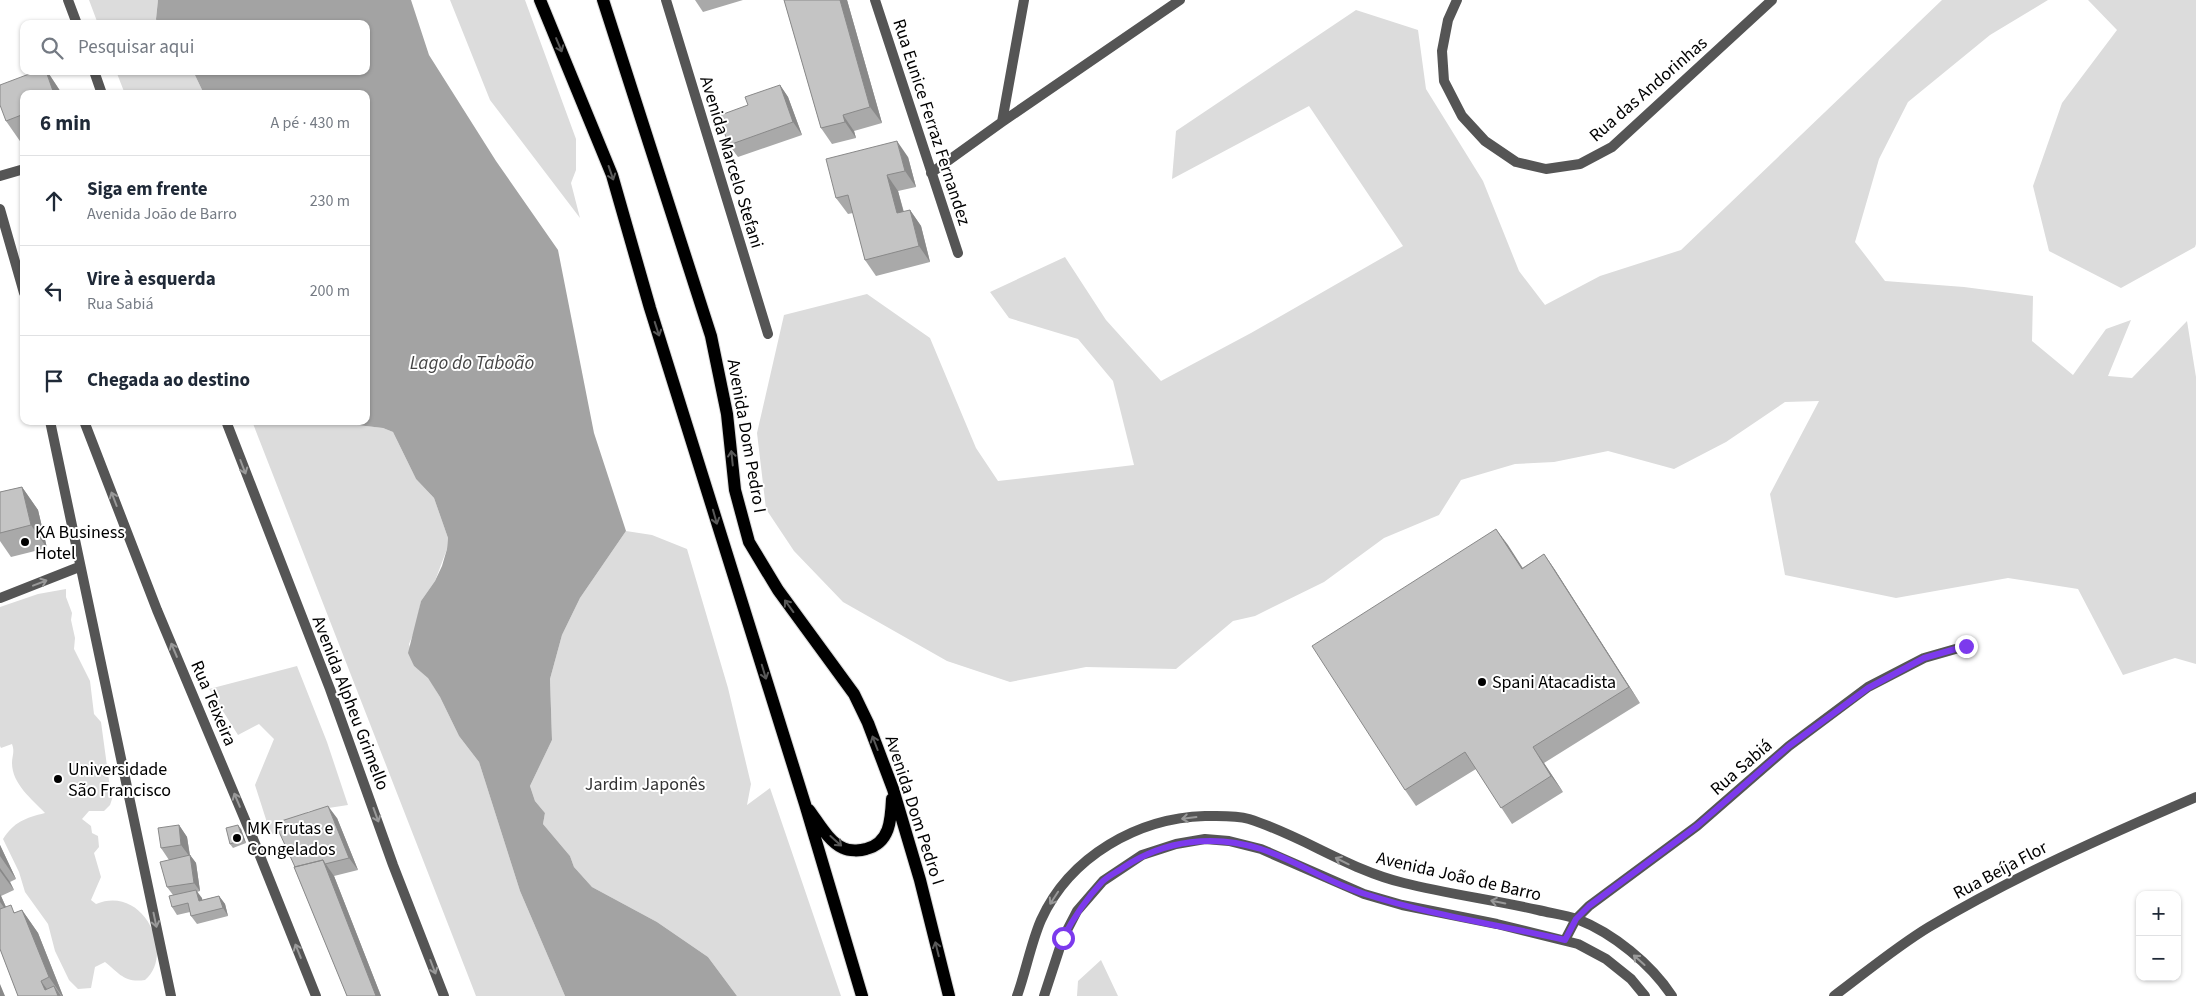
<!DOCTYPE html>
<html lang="pt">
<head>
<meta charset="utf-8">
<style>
  :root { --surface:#fff; --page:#f2f2f3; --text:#1f2937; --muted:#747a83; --line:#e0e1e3 }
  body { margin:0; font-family:"Source Sans 3",sans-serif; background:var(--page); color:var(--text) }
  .controls { position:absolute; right:15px; bottom:15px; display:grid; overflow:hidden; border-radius:10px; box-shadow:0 1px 4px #0004 }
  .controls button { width:45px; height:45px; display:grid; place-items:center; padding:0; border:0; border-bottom:1px solid var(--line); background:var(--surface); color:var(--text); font:25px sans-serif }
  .stop { position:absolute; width:15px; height:15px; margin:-11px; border:4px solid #7c3aed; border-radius:50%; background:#fff }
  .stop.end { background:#7c3aed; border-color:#fff; box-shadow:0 1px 5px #0008 }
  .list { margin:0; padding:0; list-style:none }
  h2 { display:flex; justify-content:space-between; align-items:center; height:65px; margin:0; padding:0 20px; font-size:21px }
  h2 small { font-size:16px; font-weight:400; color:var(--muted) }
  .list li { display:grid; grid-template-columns:32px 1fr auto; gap:15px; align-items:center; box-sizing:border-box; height:90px; padding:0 20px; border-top:1px solid var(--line) }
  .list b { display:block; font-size:19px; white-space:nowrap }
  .list p { margin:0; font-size:16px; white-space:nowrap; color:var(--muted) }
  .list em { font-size:16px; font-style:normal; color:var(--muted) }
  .icon { flex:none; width:28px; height:28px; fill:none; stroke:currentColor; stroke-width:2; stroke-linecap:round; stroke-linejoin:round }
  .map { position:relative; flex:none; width:2196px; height:996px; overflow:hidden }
  .search { position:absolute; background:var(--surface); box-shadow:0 1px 4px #0004; left:20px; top:20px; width:350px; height:55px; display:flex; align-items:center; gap:12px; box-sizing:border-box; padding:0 18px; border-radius:10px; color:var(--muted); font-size:19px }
  .panel { position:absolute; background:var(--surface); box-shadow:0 1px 4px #0004; left:20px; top:90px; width:350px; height:335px; border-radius:10px }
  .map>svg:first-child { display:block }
  .green { fill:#dcdcdc }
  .water { fill:#a3a3a3 }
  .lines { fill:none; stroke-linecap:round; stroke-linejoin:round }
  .primary-casing { stroke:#dbdbdb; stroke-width:14 }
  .minor { stroke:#555; stroke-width:10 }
  .tertiary { stroke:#555; stroke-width:10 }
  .primary { stroke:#000; stroke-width:12 }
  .wall { fill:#a9a9a9 }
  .shaded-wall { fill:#898989 }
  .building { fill:#c4c4c4; stroke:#898989 }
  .oneway { stroke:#595959 }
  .oneway2 { stroke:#999 }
  .route { stroke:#7c3aed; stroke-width:6 }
  .poi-dot { fill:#000; stroke:#fff; stroke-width:2 }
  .labels { text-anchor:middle; stroke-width:4; stroke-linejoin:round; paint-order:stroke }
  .street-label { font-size:18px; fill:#000; stroke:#fff }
  .poi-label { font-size:18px; fill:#000; stroke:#fff; text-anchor:start }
  .park-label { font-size:18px; fill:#333; stroke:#fff }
  .water-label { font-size:19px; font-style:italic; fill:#444; stroke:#fff }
</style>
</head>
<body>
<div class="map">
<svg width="2196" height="996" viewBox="0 0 2196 996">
  <rect width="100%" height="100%" fill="#fff"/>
  <path class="green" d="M89,0H158L156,18L157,24H98Z
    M450,0H525L576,139V170L571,183L580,218L490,100Z
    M1942,0H2048L1990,35L1908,102L1879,159L1855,242L1885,281L1964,287L2033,296L2032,341L2073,375L2106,329L2131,320L2108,376L2132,378L2187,321L2196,377V664L2175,658L2123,675L2078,589L2008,578L1896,598L1785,575L1770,494L1819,401L1785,402L1726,442L1674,469L1608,451L1554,462L1515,464L1461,480L1439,515L1384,538L1324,582L1255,616L1233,621L1176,669L1086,667L1010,682L947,661L843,602L794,551L766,509L757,433L784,315L867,294L930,338L976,448L998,481L1134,465L1113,381L1078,339L1009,318L990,292L1065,257L1106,320L1161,381L1251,333L1403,246L1309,106L1172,179L1176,131L1356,10L1418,30L1426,89L1483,181L1519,271L1545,305L1600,276L1681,250Z
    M2088,0H2196V244L2195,247L2121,288L2049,251L2033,186L2062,103L2117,30Z
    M116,71H193L204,94H125Z
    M252,421H342L357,425L383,428L393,432L416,479L434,498L448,538L447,549L435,581L421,601L415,630L409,644L414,666L428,677L440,697L459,736L479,762L520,891L565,996H476Z
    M626,531L652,535L687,549L728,688L751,784L747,805L770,788L841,996H737L708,957L657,922L592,887L574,867L570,856L543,824L545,813L535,801L530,786L552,740L550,679L562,635L580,598Z
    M66,589V597L72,613L71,620L75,638L74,649L90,681L94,714L101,722L110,788L113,796L110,805L104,811H89L82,819L91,826L92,833L98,836L99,847L94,853L101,877L91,900L96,904C145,884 175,956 145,980C124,983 119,973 105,962L95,967L91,988L78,989L69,980L55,951L48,924L25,892L19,872L3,839C14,822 25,818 45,813C32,799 12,784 12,763C12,756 15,752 12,744L1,748L0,746V607L38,594Z
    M297,666L327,742L348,805L309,811L271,835L255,785L274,739L259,724L238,735L209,689Z
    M1101,960L1118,996H1077L1078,981Z"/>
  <path class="water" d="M158,0H411L429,55L496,161L558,250L594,433L626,531L580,598L562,635L550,679L552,740L530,786L535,801L545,813L543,824L570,856L574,867L592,887L657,922L708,957L737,996H565L520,891L479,762L459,736L440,697L428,678L414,666L408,653L421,601L435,581L442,566L447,549L448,538L434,498L416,479L393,432L383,428L357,425L342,421H366V94H204L193,71H366V24H157L156,19Z"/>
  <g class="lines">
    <g class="primary-casing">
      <path id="primary" d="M540,0L612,175L650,308L805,804L862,996
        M603,0L711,336L727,414L735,490L749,542L778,590L854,694L868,723L893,789L920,880L949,996
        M809,810C818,822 829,842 843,848C849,851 860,851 866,849C890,843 891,820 892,799"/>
    </g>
    <path class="minor" d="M666,0L768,334
      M875,0L958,253
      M1457,0L1448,20L1442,51L1444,81L1462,116L1485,141L1516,162L1546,169L1580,164L1612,147L1772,0
      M1002,122L1024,0
      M931,173L1002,122L1180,0
      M0,176L24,169
      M84,421L157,610L256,846L316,996
      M0,598L79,567
      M1565,940L1576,919L1589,906L1697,826L1789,746L1868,687L1924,658L1966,646
      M1834,996C1865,973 1896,947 1929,927C2015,876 2105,836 2196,797"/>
    <path class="tertiary" d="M68,0L77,24
      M94,71L102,94
      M0,209L24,293
      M50,421L171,996
      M226,421L330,689L393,865L444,996
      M1017,996C1026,971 1031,943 1041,920C1070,856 1138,818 1205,816C1220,816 1235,815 1249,819C1303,836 1349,870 1404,883C1448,894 1494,900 1538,910C1550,913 1565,915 1577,919C1613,933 1651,964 1672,996
      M1044,996L1063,938L1077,911L1103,881L1142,855L1176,844L1205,839L1229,841L1261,849L1364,894L1402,905L1497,924L1578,944L1606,959L1631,979L1645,996"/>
    <use href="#primary" class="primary"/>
  </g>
  <path class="wall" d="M695,0H743L703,12Z
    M784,0H847L882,123L854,131L856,138L832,144L821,128Z
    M37,71H47L61,92L24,94V143L22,144L6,121Z
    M780,85L788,97L802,135L738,157L729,145L748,105Z
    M908,157L916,187L898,191L904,212L910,210L921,226L930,262L876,276L865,260L853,213L848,214L836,198Z
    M22,487L38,510L47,548L11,557L0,541V492Z
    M1496,529L1522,568L1544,554L1555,570L1640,703L1544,763L1563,792L1512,824L1476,769L1416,806L1405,790Z
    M337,818L358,870L334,876L381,996H347L294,867Z
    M179,825L187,837L190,855L196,863L200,891L197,892L202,900L219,896L225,904L228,916L197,924L191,916L190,912L177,915L172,907L173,895L167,887L169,860L161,848Z
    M241,829L246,843L233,848L230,844Z
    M0,845L16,879L10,882L14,890L1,896L6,907L16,913L22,910L38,933L63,996H18L0,949Z"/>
  <path class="shaded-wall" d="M840,0H847L882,123L870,107Z
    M46,71H47L62,94H54Z
    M780,85L788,97L802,135L793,122Z
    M843,115L854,131L856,138L845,122Z
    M897,141L908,157L916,187L905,171Z
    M887,175L898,191L908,229L897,213Z
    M910,210L921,226L930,262L919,246Z
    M22,487L38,510L47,548L31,525Z
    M1496,529L1508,545L1533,584L1522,569Z
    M1544,554L1555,570L1640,703L1629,687Z
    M1533,747L1544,763L1563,792L1551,776Z
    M328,806L337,818L358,870L349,858Z
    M179,825L187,837L190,857L181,845Z
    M238,825L241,829L246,843L243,839Z
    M0,845L16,879L0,856Z
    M190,855L196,863L200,891L194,883Z
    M323,860L334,876L381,996H376Z
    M0,868L10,882L14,890L0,871Z
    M196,890L202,898L204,909L199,901Z
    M0,894L1,896L9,914L0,902Z
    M219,896L225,904L228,916L223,908Z
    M22,910L38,933L63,996H62L49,977Z
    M41,981L52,996L45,990Z
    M0,984L5,996H0Z
    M54,986L61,996H58Z"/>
  <path class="building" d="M784,0H840L870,107L843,115L845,122L821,128Z
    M37,71H46L54,94H24V114L6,121L0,105V85Z
    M780,85L793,122L729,145L718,116L748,105L745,97Z
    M897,141L905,171L887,175L897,213L910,210L919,246L865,260L848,195L836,198L826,159Z
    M22,487L31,525L0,533V492Z
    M1496,529L1522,569L1544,554L1629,687L1533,747L1551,776L1501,808L1465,752L1405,790L1312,646Z
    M328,806L349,858L325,864L323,860L295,867L275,823Z
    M179,825L181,845L161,848L158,828Z
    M238,825L243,839L230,844L226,828Z
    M190,855L194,883L167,887L160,862Z
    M323,860L376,996H347L294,867Z
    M196,890L199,901L219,896L223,908L191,916L188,903L172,907L169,896Z
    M11,905L14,913L22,910L49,977L41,981L45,990L54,986L58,996H18L0,949V909Z"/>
  <defs><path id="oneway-shaft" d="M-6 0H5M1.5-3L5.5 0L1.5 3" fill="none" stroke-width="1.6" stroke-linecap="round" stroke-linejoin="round" transform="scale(1.25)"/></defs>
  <g class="oneway">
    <use href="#oneway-shaft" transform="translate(559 45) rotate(67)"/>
    <use href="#oneway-shaft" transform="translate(611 173) rotate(71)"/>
    <use href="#oneway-shaft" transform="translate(657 329) rotate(72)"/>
    <use href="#oneway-shaft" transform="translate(732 458) rotate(-96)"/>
    <use href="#oneway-shaft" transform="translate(715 517) rotate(74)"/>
    <use href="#oneway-shaft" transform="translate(789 606) rotate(-126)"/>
    <use href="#oneway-shaft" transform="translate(764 672) rotate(73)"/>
    <use href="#oneway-shaft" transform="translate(875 743) rotate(-111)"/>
    <use href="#oneway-shaft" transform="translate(836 841) rotate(42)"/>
    <use href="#oneway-shaft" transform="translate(937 949) rotate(-104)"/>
  </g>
  <g class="oneway2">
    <use href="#oneway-shaft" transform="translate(243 467) rotate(69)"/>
    <use href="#oneway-shaft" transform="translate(114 499) rotate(-111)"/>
    <use href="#oneway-shaft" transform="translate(40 583) rotate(-21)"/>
    <use href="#oneway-shaft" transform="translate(174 650) rotate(-113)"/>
    <use href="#oneway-shaft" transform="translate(237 800) rotate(-113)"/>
    <use href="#oneway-shaft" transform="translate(376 815) rotate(70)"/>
    <use href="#oneway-shaft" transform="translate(1189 818) rotate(173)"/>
    <use href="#oneway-shaft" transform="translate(1342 861) rotate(-154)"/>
    <use href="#oneway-shaft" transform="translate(1054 898) rotate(123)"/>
    <use href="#oneway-shaft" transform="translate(1498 902) rotate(-169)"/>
    <use href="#oneway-shaft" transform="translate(155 920) rotate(78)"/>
    <use href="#oneway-shaft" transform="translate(298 951) rotate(-112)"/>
    <use href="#oneway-shaft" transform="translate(1639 960) rotate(-138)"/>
    <use href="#oneway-shaft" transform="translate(433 967) rotate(69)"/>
  </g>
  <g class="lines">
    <path class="route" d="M1063,938C1074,917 1086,899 1102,882C1108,876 1117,872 1124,867C1165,840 1214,834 1261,849C1297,861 1329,883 1365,894C1430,915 1499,925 1565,940L1576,919L1589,906L1697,826L1789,746L1868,688L1924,658L1966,646"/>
  </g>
  <g class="poi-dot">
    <circle cx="25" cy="542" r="5"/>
    <circle cx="1482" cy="682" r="5"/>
    <circle cx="58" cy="779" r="5"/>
    <circle cx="237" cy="838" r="5"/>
  </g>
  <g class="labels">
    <g class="street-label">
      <text transform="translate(1648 89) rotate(-41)" y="6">Rua das Andorinhas</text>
      <text transform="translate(932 122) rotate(72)" y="6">Rua Eunice Ferraz Fernandez</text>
      <text transform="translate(732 162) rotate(73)" y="6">Avenida Marcelo Stefani</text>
      <text transform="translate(747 436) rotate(80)" y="6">Avenida Dom Pedro I</text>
      <text transform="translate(214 703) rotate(67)" y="6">Rua Teixeira</text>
      <text transform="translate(351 703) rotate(69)" y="6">Avenida Alpheu Grimello</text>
      <text transform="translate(1741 767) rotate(-41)" y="6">Rua Sabiá</text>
      <text transform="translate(915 810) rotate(72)" y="6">Avenida Dom Pedro I</text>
      <text transform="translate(2000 870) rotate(-28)" y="6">Rua Beíja Flor</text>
      <text transform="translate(1459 876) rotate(13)" y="6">Avenida João de Barro</text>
    </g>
    <g class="poi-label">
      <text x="35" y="538">KA Business<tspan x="35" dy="21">Hotel</tspan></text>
      <text x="1492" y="688">Spani Atacadista</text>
      <text x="68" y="775">Universidade<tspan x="68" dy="21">São Francisco</tspan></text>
      <text x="247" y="834">MK Frutas e<tspan x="247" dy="21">Congelados</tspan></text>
    </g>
    <g class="park-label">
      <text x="645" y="790">Jardim Japonês</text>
    </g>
    <g class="water-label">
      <text x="472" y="369">Lago do Taboão</text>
    </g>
  </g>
</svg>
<div class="controls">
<button>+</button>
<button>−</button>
</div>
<div class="stop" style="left:1063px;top:938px"></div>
<div class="stop end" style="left:1966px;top:646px"></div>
<div class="search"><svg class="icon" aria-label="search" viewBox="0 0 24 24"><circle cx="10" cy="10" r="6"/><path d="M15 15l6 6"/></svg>Pesquisar aqui</div>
<section class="panel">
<h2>6 min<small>A pé · 430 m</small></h2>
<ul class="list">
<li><svg class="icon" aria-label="ahead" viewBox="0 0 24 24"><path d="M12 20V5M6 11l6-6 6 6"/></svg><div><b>Siga em frente</b><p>Avenida João de Barro</p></div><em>230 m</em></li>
<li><svg class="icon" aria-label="left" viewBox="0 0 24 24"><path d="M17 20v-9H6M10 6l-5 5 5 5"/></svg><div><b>Vire à esquerda</b><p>Rua Sabiá</p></div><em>200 m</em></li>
<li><svg class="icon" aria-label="arrive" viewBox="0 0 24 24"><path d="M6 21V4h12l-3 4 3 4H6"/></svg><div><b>Chegada ao destino</b></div></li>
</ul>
</section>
</div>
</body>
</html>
